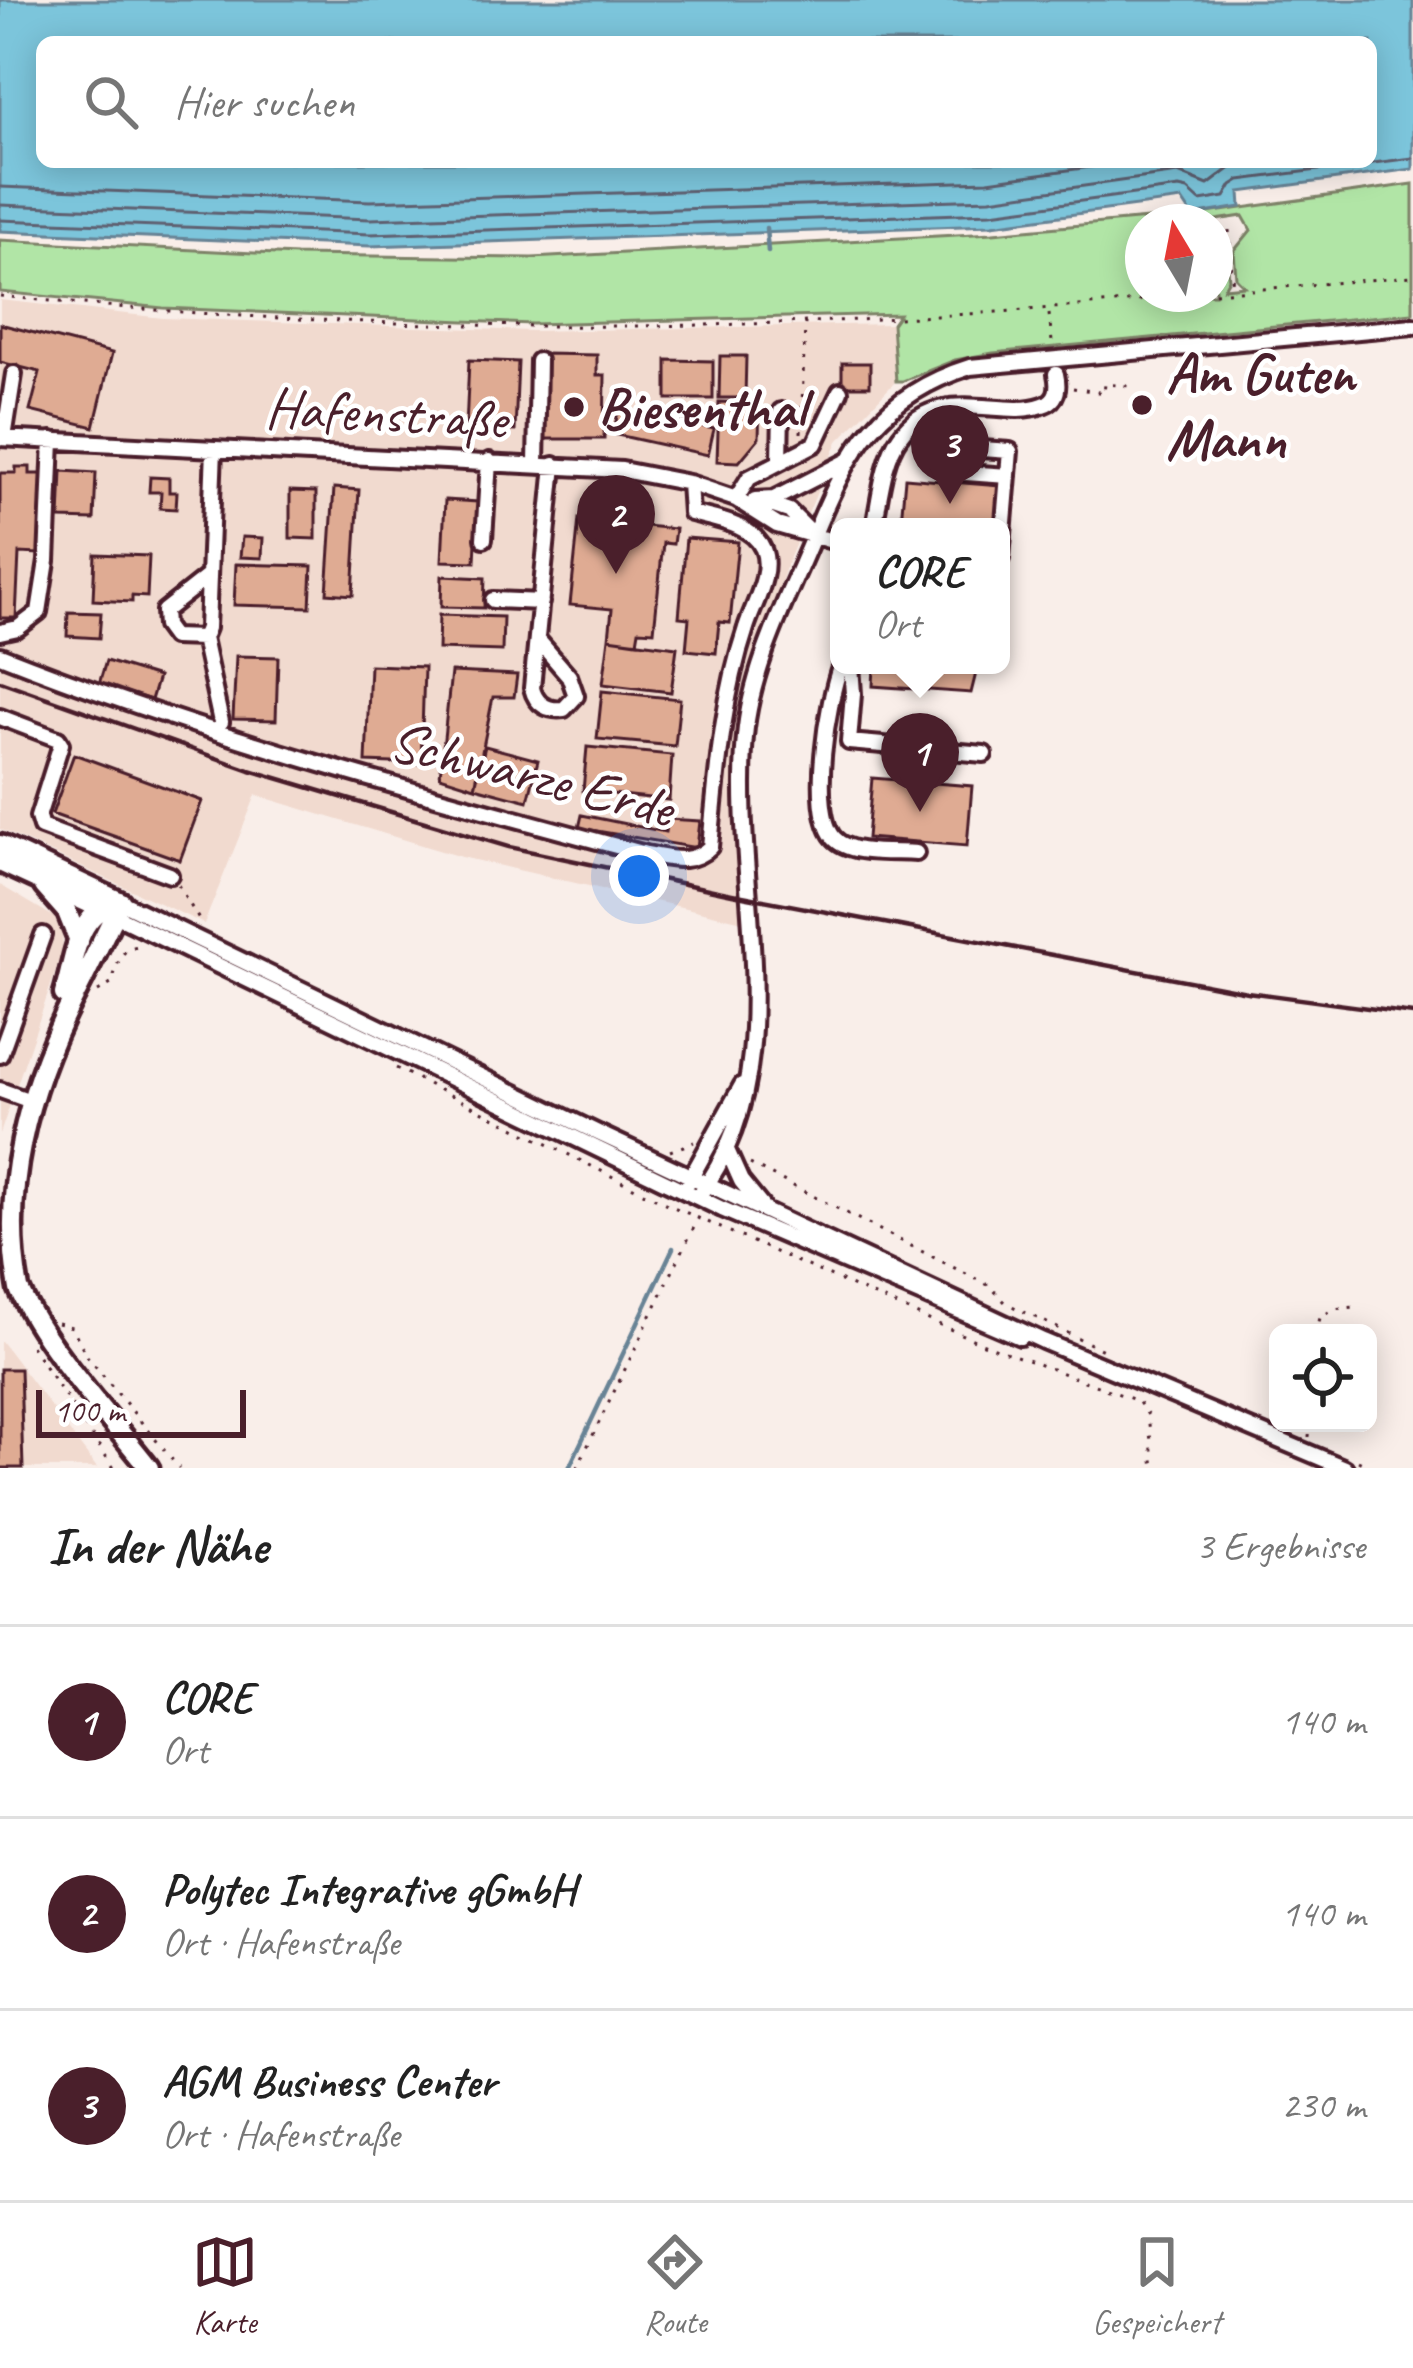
<!DOCTYPE html>
<html lang="de">
<head>
<meta charset="utf-8">
<style>
  :root { --surface:#fff; --page:#f6f6f6; --text:#222; --muted:#767676; --line:#e0e0e0; --accent:#4a1f2b }
  body { margin:0; font-family:Caveat,sans-serif; background:var(--page); color:var(--text) }
  .controls { position:absolute; right:36px; bottom:36px; display:grid; overflow:hidden; border-radius:18px; box-shadow:0 6px 30px #0003 }
  .controls button { width:108px; height:108px; display:grid; place-items:center; padding:0; border:0; border-bottom:3px solid var(--line); background:var(--surface); color:var(--text); font:60px sans-serif }
  .compass { position:absolute; left:1125px; top:204px; width:108px; height:108px; border-radius:50%; background:var(--surface); box-shadow:0 6px 30px #0003; rotate:350deg }
  .scale { position:absolute; left:36px; bottom:30px; width:210px; box-sizing:border-box; padding-left:12px; border:6px solid #4a1f2b; border-top:0; font-size:33px; line-height:42px; white-space:nowrap; color:#4a1f2b; -webkit-text-stroke:9px #fff; paint-order:stroke }
  .you { position:absolute; left:639px; top:876px; width:42px; height:42px; margin:-30px; border:9px solid #fff; border-radius:50%; background:#1a73e8; box-shadow:0 0 0 18px #1a73e833 }
  .badge { display:grid; place-items:center; width:78px; height:78px; border-radius:50%; background:var(--accent); color:#fff; font-size:39px; font-weight:700 }
  .pin { position:absolute; translate:-50% -99px; filter:drop-shadow(0 3px 6px #0008) }
  .pin::after { content:''; position:absolute; top:63px; width:42px; height:36px; background:inherit; clip-path:polygon(0 0,100% 0,50% 100%) }
  .popup { position:absolute; left:830px; top:518px; width:180px; height:156px; box-sizing:border-box; display:grid; place-content:center; border-radius:18px; background:var(--surface); filter:drop-shadow(0 3px 9px #0005); font-size:39px; white-space:nowrap; color:var(--muted) }
  .popup b { font-size:45px; color:var(--text) }
  .popup::after { content:''; position:absolute; left:50%; top:100%; margin-left:-24px; border:24px solid transparent; border-top-color:var(--surface) }
  .list { margin:0; padding:0; list-style:none }
  h2 { display:flex; justify-content:space-between; align-items:center; height:156px; margin:0; padding:0 48px; font-size:51px }
  h2 small { font-size:39px; font-weight:400; color:var(--muted) }
  .list li { display:grid; grid-template-columns:78px 1fr auto; gap:36px; align-items:center; box-sizing:border-box; height:192px; padding:0 48px; border-top:3px solid var(--line) }
  .list b { display:block; font-size:45px; white-space:nowrap }
  .list p { margin:0; font-size:39px; white-space:nowrap; color:var(--muted) }
  .list em { font-size:39px; font-style:normal; color:var(--muted) }
  .icon { flex:none; width:66px; height:66px; fill:none; stroke:currentColor; stroke-width:2; stroke-linecap:round; stroke-linejoin:round }
  .map { position:relative; flex:none; width:1413px; height:1468px; overflow:hidden }
  .search { position:absolute; background:var(--surface); box-shadow:0 6px 30px #0003; left:36px; right:36px; top:36px; height:132px; display:flex; align-items:center; gap:30px; box-sizing:border-box; padding:0 42px; border-radius:18px; color:var(--muted); font-size:45px }
  .sheet { height:732px; background:var(--surface) }
  nav { display:flex; justify-content:space-around; align-items:center; box-sizing:border-box; height:168px; border-top:3px solid var(--line); background:var(--surface); font-size:33px; color:var(--muted) }
  nav a { display:grid; justify-items:center; gap:6px }
  nav .on { color:var(--accent) }
  .map>svg:first-child { display:block }
  .built { fill:#f1dacf }
  .green { fill:#b1e5a6; stroke:#7e8268; stroke-width:3; fill-rule:evenodd }
  .water { fill:#7bc5db; stroke:#678395; stroke-width:3; fill-rule:evenodd }
  .lines { fill:none; stroke-linecap:round; stroke-linejoin:round }
  .shore { stroke:#5e6171; stroke-width:3 }
  .stream { stroke:#678395; stroke-width:4.5 }
  .building { fill:#dfab93; stroke:#4a1f2b; stroke-width:3 }
  .minor-casing { stroke:#4a1f2b; stroke-width:22 }
  .major-casing { stroke:#4a1f2b; stroke-width:27 }
  .path { stroke:#4a1f2b; stroke-width:3; stroke-dasharray:3 9; stroke-linecap:butt }
  .minor { stroke:#fff; stroke-width:14 }
  .major { stroke:#fff; stroke-width:18 }
  .rail { stroke:#4a1f2b; stroke-width:4.5 }
  .poi-dot { fill:#4a1f2b; stroke:#fff; stroke-width:4.5 }
  .labels { text-anchor:middle; stroke-width:9; stroke-linejoin:round; paint-order:stroke }
  .poi-label { font-size:57px; font-weight:bold; fill:#4a1f2b; stroke:#fff; text-anchor:start }
  .street-label { font-size:57px; fill:#4a1f2b; stroke:#fff }
</style>
</head>
<body>
<div class="map">
<svg width="1413" height="1468" viewBox="0 0 1413 1468">
  <rect width="100%" height="100%" fill="#f9eee9"/>
  <filter id="ink" filterUnits="userSpaceOnUse"><feTurbulence type="fractalNoise" baseFrequency=".00833" numOctaves="2"/><feDisplacementMap in="SourceGraphic" scale="24" xChannelSelector="R" yChannelSelector="G"/><feConvolveMatrix kernelMatrix="1 2 1 2 8 2 1 2 1" color-interpolation-filters="sRGB"/></filter>
  <g filter="url(#ink)">
    <path class="built" d="M0,300L163,318L532,331L892,324L896,381L838,441L786,567L754,665L739,726L734,786L743,921L461,857L256,795L204,924L0,829Z
      M0,885L54,917L62,933L63,950L0,1134Z
      M0,1341H1L97,1468H0Z"/>
    <path class="green" d="M1413,184V313L993,353L955,360L903,381H896L892,324L899,314L532,324L163,308L0,292V240L296,255L532,258L993,233L1192,215ZM1243,216L1251,230L1234,251L1236,278L1244,286L1224,288L1229,279L1225,242L1215,236V294H1143V222H1203Z"/>
    <path class="water" d="M0,0H1413V169L1240,192L1241,207L1192,215L1182,200L992,225L370,246L0,231ZM42,42H1371V162H42Z"/>
    <g class="lines">
      <path class="shore" d="M0,187L370,201L988,181L1127,162
        M0,205L370,219L990,199L1178,173L1208,185L1232,167L1262,162
        M0,220L370,234L991,213L1179,188L1188,190L1200,201L1225,197L1232,185L1240,180L1413,158"/>
      <path class="stream" d="M766,228L768,252
        M569,1468L673,1248"/>
    </g>
    <path class="building" d="M0,324L112,353L94,427L30,411L40,372L0,362Z
      M544,354L597,355V375H605L604,439H543Z
      M720,356H746L745,398H719Z
      M469,360L518,362L515,431L466,429Z
      M667,360L713,361V399H667Z
      M842,363H870V386H842Z
      M719,402L760,403L759,438L739,462L717,461Z
      M619,408L714,429L708,455L613,434Z
      M16,467H30V474H43L40,554L19,553L16,618H0V473H16Z
      M62,471L96,473L94,520L60,519Z
      M150,477L169,478V492H177L176,509L160,508L161,492H149Z
      M905,478L1000,486L996,527H936V524L901,521Z
      M334,488L359,490L353,595L327,593Z
      M290,491L316,492V539L290,538Z
      M445,500L478,502L475,562L442,561Z
      M579,519L675,529L673,544L663,543L654,631L639,630L637,642L609,638L612,609L570,605Z
      M242,537L263,538L262,558L240,557Z
      M686,538L738,542L730,623L719,622L716,653L686,650L689,618L679,617Z
      M95,554L149,556L147,597L132,596V602L93,600Z
      M236,564L312,566L310,607L234,605Z
      M442,576L485,578L484,608L441,607Z
      M68,612L101,613L99,638L67,636Z
      M439,615L503,617L502,651L438,649Z
      M609,638L677,647L671,692L603,684Z
      M236,656L278,657L276,720L233,719Z
      M106,661L158,677L151,700L99,684Z
      M370,665L424,667L421,764L366,762Z
      M978,665L971,693L873,686L874,666Z
      M451,672L517,675L514,697H493L475,787L440,776Z
      M602,691L680,699L675,746L597,739Z
      M485,746L538,760L528,801L475,787Z
      M587,747L672,755L669,800L583,791Z
      M74,754L202,801L180,860L52,814Z
      M872,778L972,786L967,846L867,838Z
      M582,815L665,832L667,819L700,821L697,848L579,828Z
      M0,1369H20L23,1468H0Z"/>
    <g class="lines">
      <g class="minor-casing">
        <path id="minor" d="M0,438L622,470L689,483L736,499L777,525L839,543
          M4,438L14,374
          M780,460L781,411
          M536,464L538,361
          M736,499L749,478L815,444L840,391
          M755,500L774,499L848,461
          M765,503L789,511L814,536
          M874,527C880,499 883,459 900,436C938,383 1001,420 1043,405C1058,400 1059,387 1056,374
          M484,539L489,461
          M1001,558L1010,451L954,447L952,472L1008,476
          M207,577L164,611L165,626L173,637L203,638L207,628L214,449
          M493,600L541,602
          M0,632L18,628L39,612L47,561L52,440
          M203,638L221,722
          M538,640L569,676L576,696L564,709C548,711 536,705 532,688L554,465
          M0,655C210,738 428,796 646,854C670,858 691,866 710,847C717,773 722,700 746,628C753,605 773,573 763,549C753,524 713,519 691,513L689,483
          M841,665C828,698 809,810 834,838C850,856 894,851 916,853
          M851,665L853,694L849,742L984,754
          M0,717L58,739L61,744L38,817L41,827L170,875
          M121,902L598,1133L1043,1341L1345,1468
          M114,915L722,1209L1020,1337
          M0,1055L43,935
          M0,1090L28,1100
          M728,1152L741,1181L763,1208
          M689,1181L742,1085
          M698,1197C797,1067 731,887 745,737C751,666 789,596 815,532C850,448 880,395 970,367L1413,326"/>
      </g>
      <g class="major-casing">
        <path id="major" d="M0,845L121,902
          M0,862L104,910
          M44,886L67,912L79,942
          M121,902C104,935 89,969 72,1001C28,1088 0,1192 19,1289C43,1345 110,1418 149,1468
          M64,994C76,956 75,911 121,902"/>
      </g>
      <path class="path" d="M1229,230L1233,290
        M1215,293L1413,276
        M0,296C402,338 808,335 1209,294
        M1049,314L1052,342
        M1073,388L1104,393L1105,384L1129,386
        M801,433L805,323
        M178,885L201,923
        M98,992L111,984C119,964 118,945 145,946
        M396,1068L669,1205L981,1343L1138,1401L1148,1415L1154,1468
        M670,1151L694,1142
        M750,1164L990,1286L1006,1303L1107,1352
        M57,1323L72,1327L87,1356L179,1468
        M1316,1333L1320,1318L1333,1309L1357,1307
        M31,1346L114,1468
        M1309,1437L1310,1423
        M1358,1461L1372,1468
        M577,1468L698,1219"/>
      <use href="#minor" class="minor"/>
      <use href="#major" class="major"/>
      <path class="rail" d="M0,681L250,770L509,847L732,894L1247,992L1413,1014"/>
    </g>
  </g>
  <g class="poi-dot">
    <circle cx="1142" cy="405" r="12"/>
    <circle cx="574" cy="407" r="12"/>
  </g>
  <g class="labels">
    <g class="poi-label">
      <text x="1166" y="392">Am Guten<tspan x="1166" dy="66">Mann</tspan></text>
      <text x="598" y="427">Biesenthal</text>
    </g>
    <g class="street-label">
      <text transform="translate(386 412) rotate(3)" y="20">Hafenstraße</text>
      <text transform="translate(532 773) rotate(14)" y="20">Schwarze Erde</text>
    </g>
  </g>
</svg>
<div class="controls">
<button><svg class="icon" aria-label="locate" viewBox="0 0 24 24"><circle cx="12" cy="12" r="6"/><path d="M12 2v4M12 18v4M2 12h4M18 12h4"/></svg></button>
</div>
<svg class="compass" viewBox="-18 -18 36 36"><path d="M0-13l5 13h-10z" fill="#e53935"/><path d="M0 13l5-13h-10z" fill="#767676"/></svg>
<div class="scale">100 m</div>
<div class="you"></div>
<div class="pin badge" style="left:920px;top:812px">1</div>
<div class="popup"><b>CORE</b>Ort</div>
<div class="pin badge" style="left:616px;top:574px">2</div>
<div class="pin badge" style="left:950px;top:504px">3</div>
<div class="search"><svg class="icon" aria-label="search" viewBox="0 0 24 24"><circle cx="10" cy="10" r="6"/><path d="M15 15l6 6"/></svg>Hier suchen</div>
</div>
<section class="sheet">
<h2>In der Nähe<small>3 Ergebnisse</small></h2>
<ul class="list">
<li><span class="badge">1</span><div><b>CORE</b><p>Ort</p></div><em>140 m</em></li>
<li><span class="badge">2</span><div><b>Polytec Integrative gGmbH</b><p>Ort · Hafenstraße</p></div><em>140 m</em></li>
<li><span class="badge">3</span><div><b>AGM Business Center</b><p>Ort · Hafenstraße</p></div><em>230 m</em></li>
</ul>
</section>
<nav>
<a class="on"><svg class="icon" aria-label="map" viewBox="0 0 24 24"><path d="M3 6l6-2 6 2 6-2v14l-6 2-6-2-6 2zM9 4v14M15 6v14"/></svg>Karte</a>
<a><svg class="icon" aria-label="directions" viewBox="0 0 24 24"><path d="M12 3l9 9-9 9-9-9zM9 14v-3h6M13 9l2 2-2 2"/></svg>Route</a>
<a><svg class="icon" aria-label="saved" viewBox="0 0 24 24"><path d="M7 4h10v16l-5-4-5 4z"/></svg>Gespeichert</a>
</nav>
</body>
</html>
